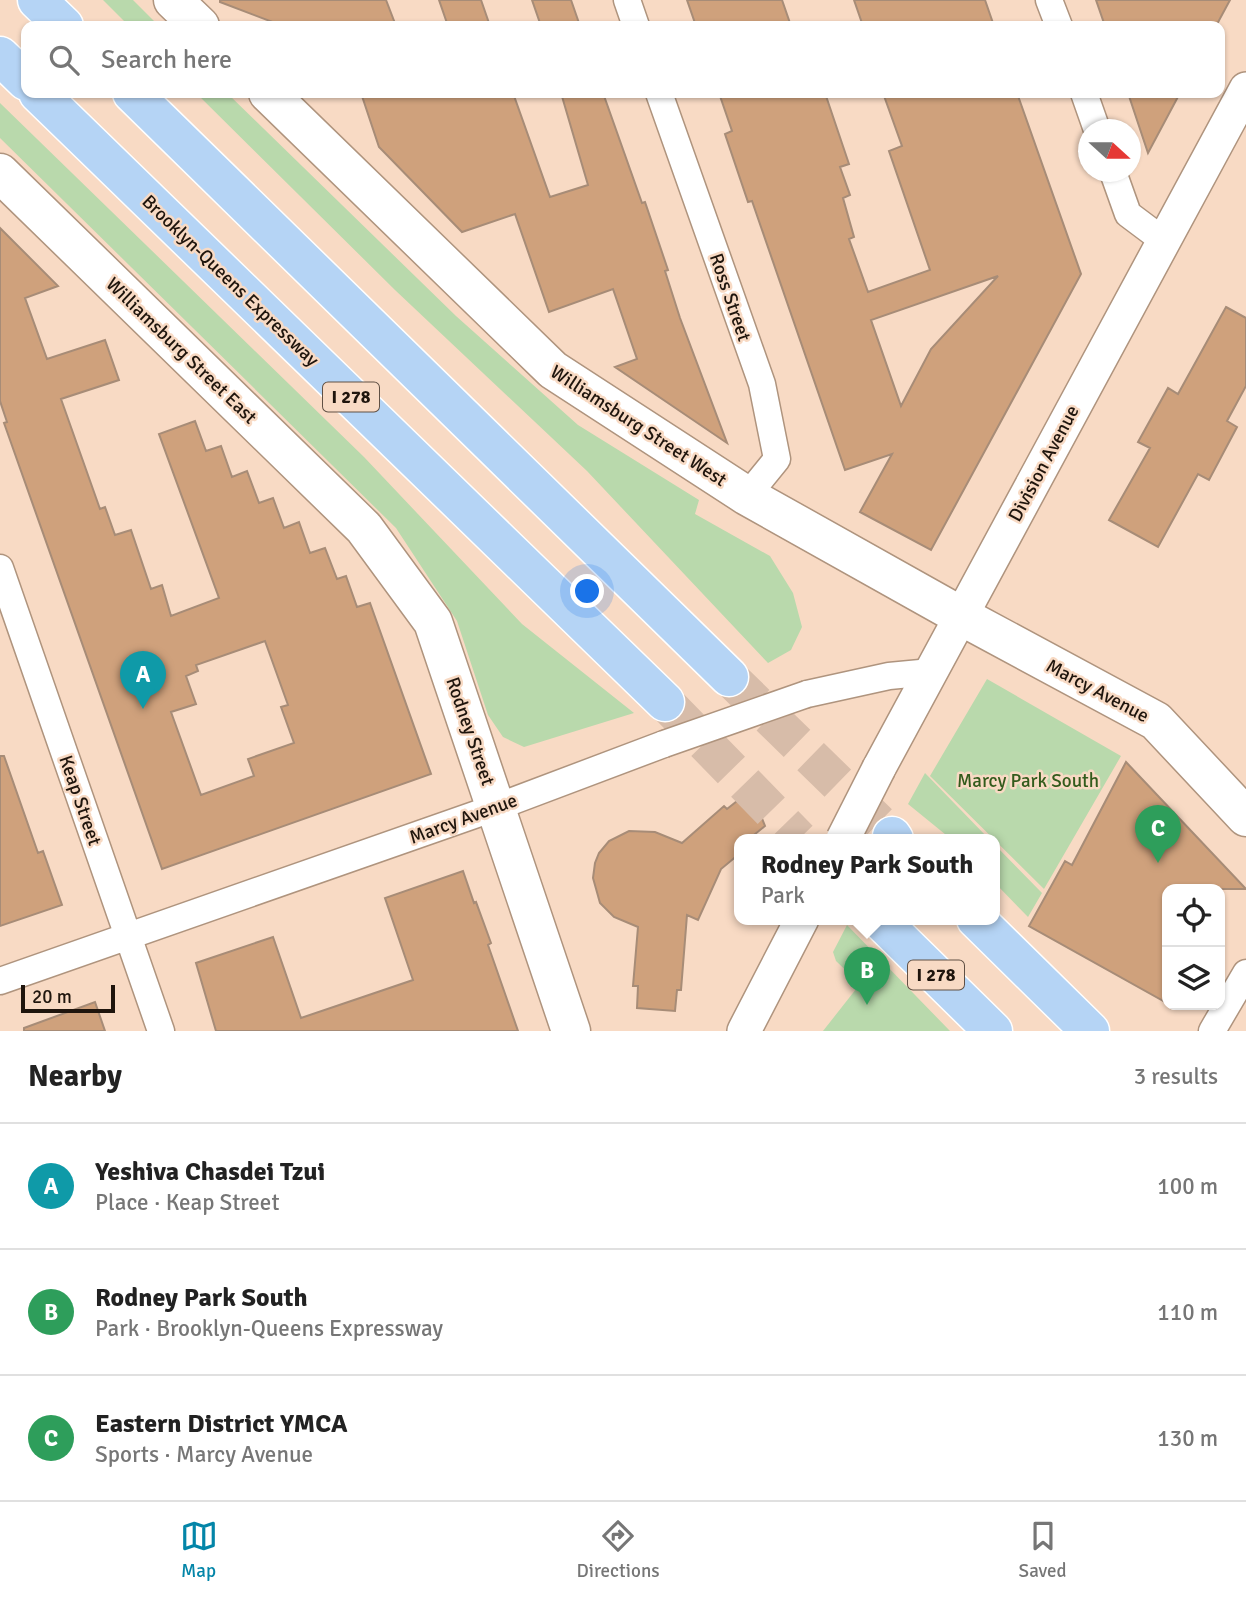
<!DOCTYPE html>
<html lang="en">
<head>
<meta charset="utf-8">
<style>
  :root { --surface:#fff; --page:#f2f2f2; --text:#222; --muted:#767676; --line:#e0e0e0; --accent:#0385a8 }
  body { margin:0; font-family:Signika,sans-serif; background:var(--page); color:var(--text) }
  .controls { position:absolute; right:21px; bottom:21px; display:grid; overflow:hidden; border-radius:14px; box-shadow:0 2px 5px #0004 }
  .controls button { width:63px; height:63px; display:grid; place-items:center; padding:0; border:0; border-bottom:2px solid var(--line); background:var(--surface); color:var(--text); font:35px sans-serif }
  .compass { position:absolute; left:1078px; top:119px; width:63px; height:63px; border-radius:50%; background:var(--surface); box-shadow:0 2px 5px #0004; rotate:111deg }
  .scale { position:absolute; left:21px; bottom:18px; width:94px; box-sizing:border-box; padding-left:7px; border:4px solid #1f150d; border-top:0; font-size:19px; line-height:24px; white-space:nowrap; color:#1f150d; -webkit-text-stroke:5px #f8dac4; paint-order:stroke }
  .you { position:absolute; left:588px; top:592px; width:24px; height:24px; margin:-18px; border:5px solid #fff; border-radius:50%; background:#1a73e8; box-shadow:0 0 0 10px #1a73e833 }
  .badge { display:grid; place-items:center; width:46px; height:46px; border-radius:50%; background:var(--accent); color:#fff; font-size:23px; font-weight:700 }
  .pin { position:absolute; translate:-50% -58px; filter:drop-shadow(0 2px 4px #0008) }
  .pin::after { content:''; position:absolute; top:37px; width:24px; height:21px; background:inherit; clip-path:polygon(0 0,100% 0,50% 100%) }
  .popup { position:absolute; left:734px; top:834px; width:266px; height:91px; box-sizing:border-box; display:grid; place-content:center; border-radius:14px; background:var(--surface); filter:drop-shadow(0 2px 5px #0005); font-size:23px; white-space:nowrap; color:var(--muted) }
  .popup b { font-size:26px; color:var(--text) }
  .popup::after { content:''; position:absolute; left:50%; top:100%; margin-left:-14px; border:14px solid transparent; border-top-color:var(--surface) }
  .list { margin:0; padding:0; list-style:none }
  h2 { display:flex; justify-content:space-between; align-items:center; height:91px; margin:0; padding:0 28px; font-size:30px }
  h2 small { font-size:23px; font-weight:400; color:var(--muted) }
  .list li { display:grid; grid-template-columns:46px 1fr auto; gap:21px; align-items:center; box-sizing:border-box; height:126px; padding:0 28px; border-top:2px solid var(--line) }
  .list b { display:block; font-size:26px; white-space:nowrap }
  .list p { margin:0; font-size:23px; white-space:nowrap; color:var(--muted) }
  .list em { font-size:23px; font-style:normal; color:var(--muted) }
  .icon { flex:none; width:38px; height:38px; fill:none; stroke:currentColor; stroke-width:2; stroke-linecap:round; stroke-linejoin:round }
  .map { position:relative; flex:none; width:1246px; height:1031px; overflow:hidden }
  .search { position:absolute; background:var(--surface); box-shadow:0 2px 5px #0004; left:21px; right:21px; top:21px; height:77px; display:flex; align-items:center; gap:18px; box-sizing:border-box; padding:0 24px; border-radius:14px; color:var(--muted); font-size:26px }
  .sheet { height:469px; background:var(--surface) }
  nav { display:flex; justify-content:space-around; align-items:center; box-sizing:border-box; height:98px; border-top:2px solid var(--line); background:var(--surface); font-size:19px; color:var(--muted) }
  nav a { display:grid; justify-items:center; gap:4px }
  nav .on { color:var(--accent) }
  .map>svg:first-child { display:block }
  .green { fill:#b9d9ac }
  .building { fill:#cfa17c; stroke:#a78c77; stroke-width:2; fill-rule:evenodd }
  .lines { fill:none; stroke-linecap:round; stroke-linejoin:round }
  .motorway-tunnel { stroke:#d7bca9; stroke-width:38; stroke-dasharray:38 19; stroke-linecap:butt }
  .minor-casing { stroke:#af947e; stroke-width:29 }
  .tertiary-casing { stroke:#af947e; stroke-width:36 }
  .secondary-casing { stroke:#af947e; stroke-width:41 }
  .motorway-casing { stroke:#fff; stroke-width:41 }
  .minor { stroke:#fff; stroke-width:26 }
  .tertiary { stroke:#fff; stroke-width:33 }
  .secondary { stroke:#fff; stroke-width:38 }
  .motorway { stroke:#b5d4f5; stroke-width:38 }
  .minor-bridge-casing { stroke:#af947e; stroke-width:29; stroke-linecap:butt }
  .tertiary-bridge-casing { stroke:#af947e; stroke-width:36; stroke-linecap:butt }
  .minor-bridge { stroke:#fff; stroke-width:26 }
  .tertiary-bridge { stroke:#fff; stroke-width:33 }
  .labels { text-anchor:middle; stroke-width:5; stroke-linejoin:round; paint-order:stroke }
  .shield { fill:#f8dac4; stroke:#605044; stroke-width:2 }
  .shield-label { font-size:18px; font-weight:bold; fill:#1f150d }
  .street-label { font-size:19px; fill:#1f150d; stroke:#f8dac4 }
  .park-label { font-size:19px; fill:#325b1c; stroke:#f8dac4 }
</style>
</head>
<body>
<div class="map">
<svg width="1246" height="1031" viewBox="0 0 1246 1031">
  <rect width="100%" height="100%" fill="#f8dac4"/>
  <path class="green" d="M103,0H133L159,26H129Z
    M196,93H227L456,316L578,425L699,500L695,514L770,556L793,593L802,627L791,650L768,663L587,471L395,290Z
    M0,103L364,457L522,624L634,713L524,747L503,737L488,715L457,621L396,528L0,138Z
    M987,679L1121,756L1044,889L930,776Z
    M925,773L989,839H951L908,804Z
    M995,845L1042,893L1028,917L995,883Z
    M847,925L950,1031H823L860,984L836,961L833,952Z"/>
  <path class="building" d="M220,0H386L396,26H283L220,2Z
    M439,0H481L490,26H448Z
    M532,0H571L580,26H541Z
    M687,0H782L791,26H696Z
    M854,0H985L994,26H863Z
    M1096,0H1230L1216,26H1105Z
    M361,93H513L550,197L588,185L561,93H603L642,203L645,202L668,270L665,271L680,318L727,443L615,367L637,359L613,289L549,312L515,214L462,232L379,147Z
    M719,93H825L849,164L840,167L850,195L843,198L854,237L849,239L868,292L930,270L889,151L902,146L883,93H1017L1081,274L931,550L860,512L892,454L845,470L752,201L748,202L725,134L732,131ZM998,276L931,349L901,406L871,320Z
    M1128,93H1180L1148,153Z
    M0,228L58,286L25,298L47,359L105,340L119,380L61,399L100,509L105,507L115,535L131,530L151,589L162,585L171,616L219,598L159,434L195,421L206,451L221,446L232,477L247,471L259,503L273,498L284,528L299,522L310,553L325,548L337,579L346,576L357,607L370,603L431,774L162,869L4,423L7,422L0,401ZM265,641L288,705L281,707L294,743L248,759L254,776L201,795L171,712L196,704L186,676L198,671L196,665Z
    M1226,307L1246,318V386L1227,421L1237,427L1209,480L1198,474L1158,547L1109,520L1150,448L1138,442L1168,388L1178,394Z
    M0,756H4L38,853L43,851L62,905L0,926Z
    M1126,762L1246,889H1167V1003L1029,926L1065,861L1072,865Z
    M741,798L750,802L759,811L765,826L749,839H739V854L721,869L698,920L687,915L681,990H677L675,1011L637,1008L638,986H633L638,927L614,917L600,903L593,878L595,863L599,853L609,841L629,831L655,832L682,843L724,806L727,809Z
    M463,871L474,903L476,902L491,943L488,945L518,1031H216L196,963L273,937L301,1018L413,980L385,898Z
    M95,1002L105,1031H24V1028Z"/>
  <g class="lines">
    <path class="motorway-tunnel" d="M729,677L892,836
      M665,702L799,839"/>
    <g class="minor-casing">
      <path id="minor" d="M627,0L636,26
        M1049,0L1059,26
        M659,93L762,384L777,459L747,496
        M1084,93L1097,130
        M1113,172L1128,214L1164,241
        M0,568L161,1031
        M807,694L889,676L931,672
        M0,981L497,807L664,744
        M1212,1031L1246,973"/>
    </g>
    <g class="tertiary-casing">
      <path id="tertiary" d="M879,768L1246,89
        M744,1031L802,919"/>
    </g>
    <g class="secondary-casing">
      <path id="secondary" d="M173,0L200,26
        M268,93L553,370L747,496L961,616L1156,721L1246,817
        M0,173L364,528L433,622L571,1031"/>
    </g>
    <g class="motorway-casing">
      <path id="motorway" d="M37,0L64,26
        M0,56L26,81
        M38,93L665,702
        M132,93L729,677
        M892,836L894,839
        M879,919L993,1031
        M976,919L1090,1031"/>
    </g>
    <use href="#minor" class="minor"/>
    <use href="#tertiary" class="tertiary"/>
    <use href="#secondary" class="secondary"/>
    <use href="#motorway" class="motorway"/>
    <g class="minor-bridge-casing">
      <path id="minor-bridge" d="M664,744L807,694"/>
    </g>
    <g class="tertiary-bridge-casing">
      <path id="tertiary-bridge" d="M843,839L879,768"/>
    </g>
    <use href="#minor-bridge" class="minor-bridge"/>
    <use href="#tertiary-bridge" class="tertiary-bridge"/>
  </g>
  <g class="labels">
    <g class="shield">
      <rect x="323" y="382.5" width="56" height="29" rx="5"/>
      <rect x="908" y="960.5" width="56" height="29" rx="5"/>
    </g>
    <g class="shield-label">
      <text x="351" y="403">I 278</text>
      <text x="936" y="981">I 278</text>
    </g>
    <g class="street-label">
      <text transform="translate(231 280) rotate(44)" y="7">Brooklyn-Queens Expressway</text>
      <text transform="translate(731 297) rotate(71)" y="7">Ross Street</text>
      <text transform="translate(182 350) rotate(44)" y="7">Williamsburg Street East</text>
      <text transform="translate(639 425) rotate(33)" y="7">Williamsburg Street West</text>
      <text transform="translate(1043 463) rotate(-62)" y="7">Division Avenue</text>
      <text transform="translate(1098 690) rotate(28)" y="7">Marcy Avenue</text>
      <text transform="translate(471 731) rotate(71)" y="7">Rodney Street</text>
      <text transform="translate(81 800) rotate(71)" y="7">Keap Street</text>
      <text transform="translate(463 818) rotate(-20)" y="7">Marcy Avenue</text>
    </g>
    <g class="park-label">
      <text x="1028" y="787">Marcy Park South</text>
    </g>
  </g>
</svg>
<div class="controls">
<button><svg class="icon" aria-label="locate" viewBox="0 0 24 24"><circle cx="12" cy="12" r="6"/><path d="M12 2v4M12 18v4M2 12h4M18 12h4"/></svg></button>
<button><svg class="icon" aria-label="layers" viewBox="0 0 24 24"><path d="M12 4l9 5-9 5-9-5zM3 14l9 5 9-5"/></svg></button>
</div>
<svg class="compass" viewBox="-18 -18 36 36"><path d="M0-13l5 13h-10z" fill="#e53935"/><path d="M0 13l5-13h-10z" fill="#767676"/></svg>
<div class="scale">20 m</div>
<div class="you"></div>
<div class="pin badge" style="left:143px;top:709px;background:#0f9aa8">A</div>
<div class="pin badge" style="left:867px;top:1005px;background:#2e9e5b">B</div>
<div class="popup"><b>Rodney Park South</b>Park</div>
<div class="pin badge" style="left:1158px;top:863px;background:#2e9e5b">C</div>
<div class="search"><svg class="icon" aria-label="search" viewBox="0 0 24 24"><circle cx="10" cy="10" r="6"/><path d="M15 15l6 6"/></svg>Search here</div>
</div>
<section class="sheet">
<h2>Nearby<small>3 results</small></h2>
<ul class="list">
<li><span class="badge" style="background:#0f9aa8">A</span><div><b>Yeshiva Chasdei Tzui</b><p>Place · Keap Street</p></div><em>100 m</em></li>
<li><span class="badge" style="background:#2e9e5b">B</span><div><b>Rodney Park South</b><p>Park · Brooklyn-Queens Expressway</p></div><em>110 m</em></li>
<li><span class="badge" style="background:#2e9e5b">C</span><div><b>Eastern District YMCA</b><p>Sports · Marcy Avenue</p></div><em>130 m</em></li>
</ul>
</section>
<nav>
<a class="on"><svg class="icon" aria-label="map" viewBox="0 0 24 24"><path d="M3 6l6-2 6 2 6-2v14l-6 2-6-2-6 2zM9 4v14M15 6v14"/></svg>Map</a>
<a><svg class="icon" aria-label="directions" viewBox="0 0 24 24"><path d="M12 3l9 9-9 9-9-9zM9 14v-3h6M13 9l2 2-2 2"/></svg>Directions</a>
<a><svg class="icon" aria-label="saved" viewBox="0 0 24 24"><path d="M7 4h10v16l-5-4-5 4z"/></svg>Saved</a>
</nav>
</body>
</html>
